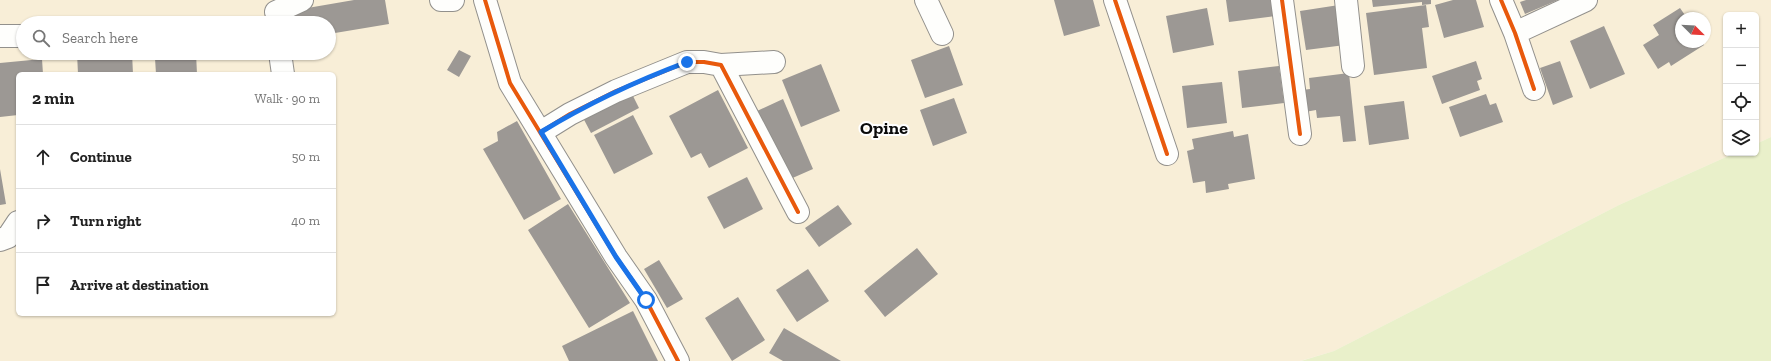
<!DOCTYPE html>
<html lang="en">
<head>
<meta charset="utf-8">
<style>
  :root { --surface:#fff; --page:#f6f6f6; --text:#222; --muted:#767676; --line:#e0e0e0 }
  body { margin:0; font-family:"Zilla Slab",serif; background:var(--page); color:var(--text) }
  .controls { position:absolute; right:12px; top:12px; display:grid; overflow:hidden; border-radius:6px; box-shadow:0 1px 3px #0004 }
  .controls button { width:36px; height:36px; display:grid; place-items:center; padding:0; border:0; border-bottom:1px solid var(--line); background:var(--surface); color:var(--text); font:20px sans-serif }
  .compass { position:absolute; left:1675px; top:12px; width:36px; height:36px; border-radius:50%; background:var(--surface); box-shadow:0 1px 3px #0004; rotate:114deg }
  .stop { position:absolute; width:12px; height:12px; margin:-9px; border:3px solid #1a73e8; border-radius:50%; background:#fff }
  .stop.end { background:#1a73e8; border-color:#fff; box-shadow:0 1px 4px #0008 }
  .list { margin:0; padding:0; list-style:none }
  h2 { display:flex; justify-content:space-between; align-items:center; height:52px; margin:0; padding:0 16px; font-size:17px }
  h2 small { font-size:13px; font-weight:400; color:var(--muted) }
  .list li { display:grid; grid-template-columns:26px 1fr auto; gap:12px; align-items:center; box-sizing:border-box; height:64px; padding:0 16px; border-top:1px solid var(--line) }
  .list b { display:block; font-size:15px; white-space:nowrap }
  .list em { font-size:13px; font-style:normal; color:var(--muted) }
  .icon { flex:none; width:22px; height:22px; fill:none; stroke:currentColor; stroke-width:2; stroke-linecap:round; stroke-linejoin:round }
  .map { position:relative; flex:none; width:1771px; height:361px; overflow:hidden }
  .search { position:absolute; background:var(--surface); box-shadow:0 1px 3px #0004; left:16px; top:16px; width:320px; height:44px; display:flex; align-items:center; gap:10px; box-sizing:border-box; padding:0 14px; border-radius:22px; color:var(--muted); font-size:15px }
  .panel { position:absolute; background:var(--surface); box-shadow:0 1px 3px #0004; left:16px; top:72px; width:320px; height:244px; border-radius:6px }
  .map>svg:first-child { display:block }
  .farmland { fill:#f8eed7; fill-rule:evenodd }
  .green { fill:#e9f0ca }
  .building { fill:#9c9894 }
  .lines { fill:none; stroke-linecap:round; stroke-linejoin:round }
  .minor-casing { stroke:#92908c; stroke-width:24 }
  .minor { stroke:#fefefc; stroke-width:22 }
  .cycleway-casing { stroke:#fff; stroke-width:6 }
  .cycleway { stroke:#e8590c; stroke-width:4 }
  .route { stroke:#1a73e8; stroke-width:5 }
  .labels { text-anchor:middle; stroke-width:4; stroke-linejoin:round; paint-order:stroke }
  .quarter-label { font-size:18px; font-weight:bold; fill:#0a0a0a; stroke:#fff }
</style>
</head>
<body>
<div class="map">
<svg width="1771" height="361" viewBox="0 0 1771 361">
  <rect width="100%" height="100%" fill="#faf5ed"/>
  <path class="farmland" d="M0,0H1771V137L1756,144V15H1726V153H1735L1619,205L1334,351L1300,361H0ZM1681,18H1705V42H1681ZM23,23H329V53H23ZM18,74H334V314H18Z"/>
  <path class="green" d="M1771,137V361H1301L1334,351L1619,205L1735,153H1756V144Z"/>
  <path class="building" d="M354,0H385L389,24L329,34V23H292L290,11Z
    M1054,0H1093L1100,26L1064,36Z
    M1226,0H1273L1275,16L1229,22Z
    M1372,0H1431V4L1422,5V2L1373,7Z
    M1453,0H1476L1484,27L1444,38L1435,5Z
    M1526,0H1558L1525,14L1520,2Z
    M1339,5L1345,45L1306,50L1300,11Z
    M1426,5L1429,27L1422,28L1427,68L1374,75L1366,13Z
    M1207,8L1214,45L1173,53L1166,16Z
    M1680,8L1687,18H1681V42H1702L1704,45L1671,66L1669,62L1658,69L1643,45L1659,35L1653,25Z
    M1604,26L1625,74L1590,89L1570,41Z
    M949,46L963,85L925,98L911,60Z
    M459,50L471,56L459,77L447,70Z
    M77,53H132L133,74H78Z
    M172,53H196L197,74H156L155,58H172Z
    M42,59L43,74H18V115L0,117V63Z
    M1476,61L1482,79L1477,81L1480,90L1442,104L1432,76Z
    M1560,61L1573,97L1553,105L1540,68Z
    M821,64L840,111L801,127L782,80Z
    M1279,66L1284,103L1242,108L1238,71Z
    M1349,73L1356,141L1343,142L1340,116L1317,118L1316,110L1305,112L1302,90L1310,89L1309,78Z
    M1222,82L1227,123L1187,128L1182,86Z
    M630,90L639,108L591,133L581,114Z
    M718,90L748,148L709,168L701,153L691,158L669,116Z
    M1486,94L1490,105L1496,103L1503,122L1460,137L1449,107Z
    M954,98L967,133L933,146L920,110Z
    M783,99L813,169L788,180L757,111Z
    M1404,101L1409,139L1369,145L1364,106Z
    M633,115L653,154L614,174L594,135Z
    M517,121L561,199L524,220L483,149L498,141L497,132Z
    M1233,131L1234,137L1248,134L1255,179L1228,184L1229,189L1206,193L1205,181L1193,183L1187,151L1194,149L1192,139Z
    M0,169L6,204L0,205Z
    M747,177L763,209L724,229L707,197Z
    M568,204L630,303L589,328L528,230Z
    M838,205L852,224L819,247L805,228Z
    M917,248L938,274L885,317L864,291Z
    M659,260L683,299L667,308L644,269Z
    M808,269L829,301L797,322L776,290Z
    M738,297L765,340L732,361L705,318Z
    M633,311L658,361H569L562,346Z
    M784,328L841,361H783L769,353Z"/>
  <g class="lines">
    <g class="minor-casing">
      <path id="minor" d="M441,0H453
        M485,0L510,83L616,257L646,300L678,361
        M926,0L942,34
        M1115,0L1167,154
        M1282,0L1300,134
        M1346,0L1353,66
        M1501,0L1515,33L1534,89
        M276,12L302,0
        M1515,33L1586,0
        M0,36H23
        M280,53L283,74
        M721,65L798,212
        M541,132L570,114L616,91L687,62H704L721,65L774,62
        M0,240L8,237L18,222"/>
    </g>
    <use href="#minor" class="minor"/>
    <g class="cycleway-casing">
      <path id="cycleway" d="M485,0L510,83L616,257L646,300L678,361
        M1115,0L1167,154
        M1282,0L1300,134
        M1501,0L1515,33L1534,89
        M541,132L570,114L616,91L687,62H704L721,65L798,212"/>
    </g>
    <use href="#cycleway" class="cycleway"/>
  </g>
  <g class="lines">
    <path class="route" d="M646,300L616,257L541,132C587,104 636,81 687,62"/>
  </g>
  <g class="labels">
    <g class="quarter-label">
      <text x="884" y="134">Opine</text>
    </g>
  </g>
</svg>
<div class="controls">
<button>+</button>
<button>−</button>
<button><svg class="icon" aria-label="locate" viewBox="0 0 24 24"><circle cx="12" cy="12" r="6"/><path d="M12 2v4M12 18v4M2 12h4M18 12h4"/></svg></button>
<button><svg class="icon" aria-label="layers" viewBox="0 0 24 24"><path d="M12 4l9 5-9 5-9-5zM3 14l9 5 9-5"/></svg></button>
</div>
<svg class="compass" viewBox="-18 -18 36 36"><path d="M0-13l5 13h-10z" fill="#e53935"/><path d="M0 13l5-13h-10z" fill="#767676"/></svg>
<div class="stop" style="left:646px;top:300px"></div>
<div class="stop end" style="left:687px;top:62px"></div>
<div class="search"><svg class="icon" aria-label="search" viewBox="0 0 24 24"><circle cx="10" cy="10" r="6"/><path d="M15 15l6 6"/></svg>Search here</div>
<section class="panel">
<h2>2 min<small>Walk · 90 m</small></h2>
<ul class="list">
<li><svg class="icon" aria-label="ahead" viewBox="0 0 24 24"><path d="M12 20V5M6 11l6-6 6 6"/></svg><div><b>Continue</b></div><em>50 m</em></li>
<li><svg class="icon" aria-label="right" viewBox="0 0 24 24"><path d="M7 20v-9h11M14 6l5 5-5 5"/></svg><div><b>Turn right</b></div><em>40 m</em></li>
<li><svg class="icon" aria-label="arrive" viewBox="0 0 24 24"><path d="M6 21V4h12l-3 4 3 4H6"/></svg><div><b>Arrive at destination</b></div></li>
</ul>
</section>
</div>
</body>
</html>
